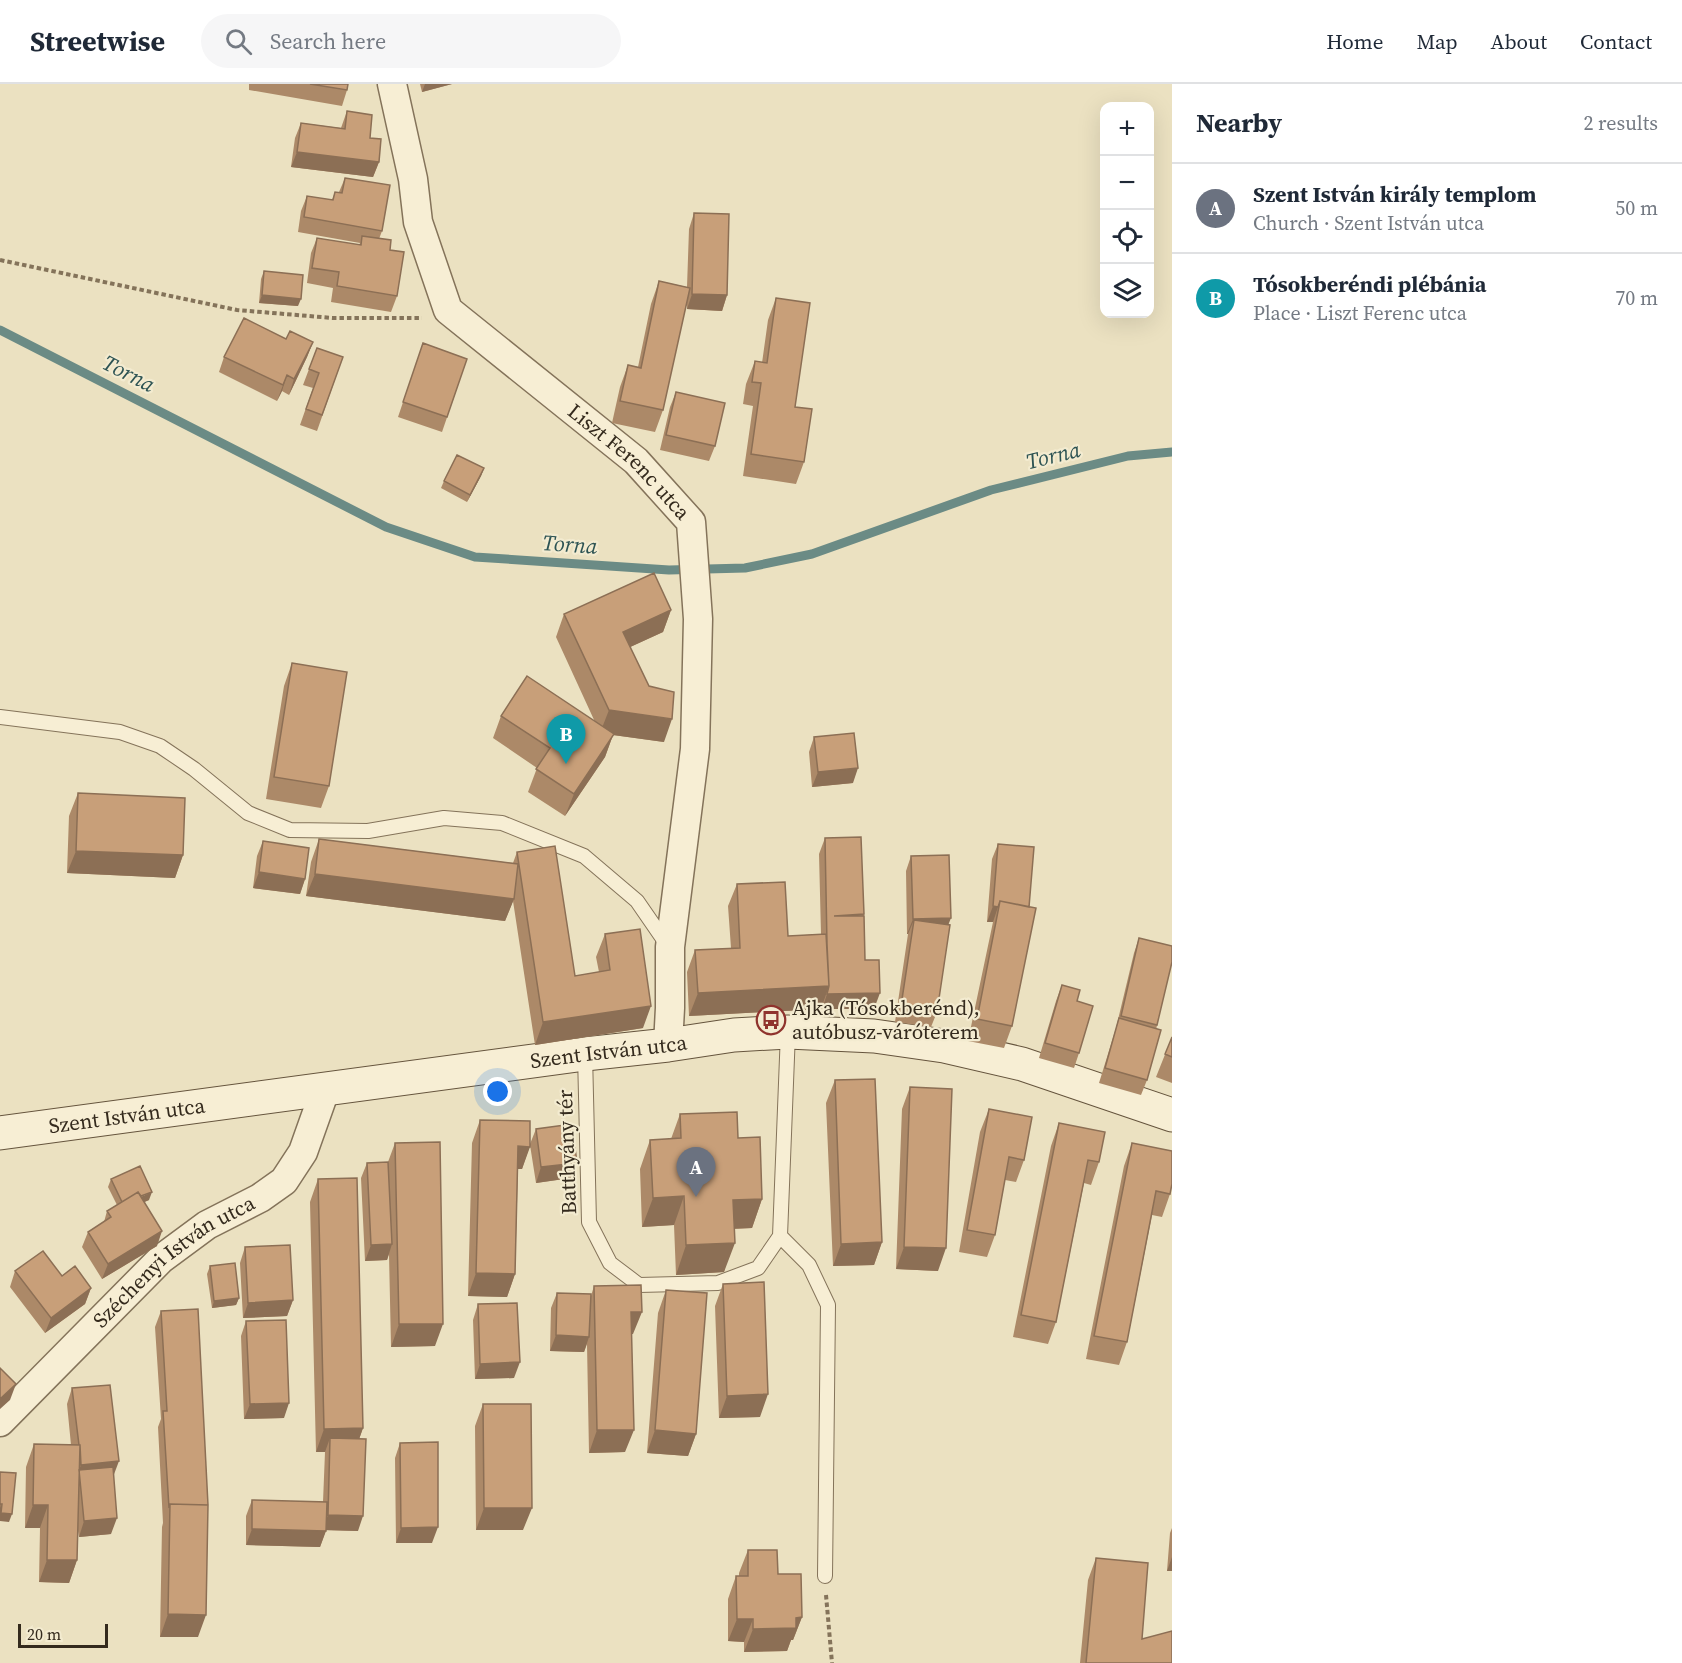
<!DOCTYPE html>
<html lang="en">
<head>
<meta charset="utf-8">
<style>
  :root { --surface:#fff; --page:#f6f6f7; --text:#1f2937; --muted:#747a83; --line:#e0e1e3; --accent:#111827 }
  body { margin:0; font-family:"Source Serif 4",serif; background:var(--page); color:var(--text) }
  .controls { position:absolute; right:18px; top:18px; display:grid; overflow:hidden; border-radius:12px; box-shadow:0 6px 24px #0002 }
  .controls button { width:54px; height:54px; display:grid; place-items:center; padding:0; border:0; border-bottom:2px solid var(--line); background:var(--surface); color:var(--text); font:30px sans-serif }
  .scale { position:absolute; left:18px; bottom:15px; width:90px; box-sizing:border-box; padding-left:6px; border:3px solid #342a1d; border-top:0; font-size:16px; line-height:21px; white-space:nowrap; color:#342a1d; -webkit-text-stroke:4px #f3ebd0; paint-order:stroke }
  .you { position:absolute; left:498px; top:1008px; width:21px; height:21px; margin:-15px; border:4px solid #fff; border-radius:50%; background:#1a73e8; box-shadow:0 0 0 9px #1a73e833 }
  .badge { display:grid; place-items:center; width:39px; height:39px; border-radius:50%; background:var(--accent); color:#fff; font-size:20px; font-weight:700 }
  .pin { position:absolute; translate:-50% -50px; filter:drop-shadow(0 2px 3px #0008) }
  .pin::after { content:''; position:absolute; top:32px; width:21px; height:18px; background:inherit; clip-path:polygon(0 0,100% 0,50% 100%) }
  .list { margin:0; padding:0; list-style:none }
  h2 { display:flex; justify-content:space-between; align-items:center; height:78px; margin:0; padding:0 24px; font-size:26px }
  h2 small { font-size:20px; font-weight:400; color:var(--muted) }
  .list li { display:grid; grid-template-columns:39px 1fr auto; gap:18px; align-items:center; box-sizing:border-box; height:90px; padding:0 24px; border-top:2px solid var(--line) }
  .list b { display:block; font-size:22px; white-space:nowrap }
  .list p { margin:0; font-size:20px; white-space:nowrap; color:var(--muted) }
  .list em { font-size:20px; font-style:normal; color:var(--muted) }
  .icon { flex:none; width:33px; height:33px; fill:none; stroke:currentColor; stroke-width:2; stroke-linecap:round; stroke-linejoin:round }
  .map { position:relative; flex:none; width:1172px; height:1579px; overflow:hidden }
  header { display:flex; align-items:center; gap:36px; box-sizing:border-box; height:84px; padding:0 30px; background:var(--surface); border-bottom:2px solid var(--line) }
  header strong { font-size:28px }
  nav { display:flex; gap:33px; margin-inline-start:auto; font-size:21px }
  .search { width:420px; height:54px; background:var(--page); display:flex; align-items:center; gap:15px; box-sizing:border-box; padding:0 21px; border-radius:33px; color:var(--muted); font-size:22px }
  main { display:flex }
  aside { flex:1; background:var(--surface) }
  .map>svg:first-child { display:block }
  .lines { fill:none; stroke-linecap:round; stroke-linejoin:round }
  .stream { stroke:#6b8b85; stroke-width:9 }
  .service-casing { stroke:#84735a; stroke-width:16 }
  .minor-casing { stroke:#84735a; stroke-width:31 }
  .secondary-casing { stroke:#65543d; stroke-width:35 }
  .path { stroke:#84735a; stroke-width:4; stroke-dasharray:4.5 3; stroke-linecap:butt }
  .service { stroke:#f7eed4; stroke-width:14 }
  .minor { stroke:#f7eed4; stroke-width:28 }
  .secondary { stroke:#f7eed4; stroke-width:33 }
  .wall { fill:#ac8968 }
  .shaded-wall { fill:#8c6f55 }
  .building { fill:#c89f79; stroke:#8c6f55; stroke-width:1.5 }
  .labels { text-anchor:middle; stroke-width:4.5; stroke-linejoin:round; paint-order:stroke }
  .street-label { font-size:21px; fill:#342a1d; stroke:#f3ebd0 }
  .poi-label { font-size:21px; fill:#342a1d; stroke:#f3ebd0; text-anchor:start }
  .water-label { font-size:22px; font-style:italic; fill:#2d5353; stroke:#f3ebd0 }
</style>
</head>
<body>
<header>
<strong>Streetwise</strong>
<div class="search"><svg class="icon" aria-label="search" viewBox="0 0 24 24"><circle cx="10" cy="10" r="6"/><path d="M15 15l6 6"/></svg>Search here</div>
<nav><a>Home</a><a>Map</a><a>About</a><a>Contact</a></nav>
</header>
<main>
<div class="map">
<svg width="1172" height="1579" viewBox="0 0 1172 1579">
  <rect width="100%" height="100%" fill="#ebe1c1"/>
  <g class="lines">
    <path class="stream" d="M0,246L386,443L475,473L669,486L745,484L812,470L991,406L1128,372L1172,368"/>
    <g class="service-casing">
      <path id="service" d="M0,633L120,648L160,662L194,685L248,729L290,746L368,747L444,734L502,739L584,772L637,817L668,862
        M585,970L589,1138L610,1179L639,1201L718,1199L758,1184L780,1152L788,948
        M780,1152L809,1181L828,1221L825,1492"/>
    </g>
    <g class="minor-casing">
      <g id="minor">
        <path id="s1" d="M392,0L413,95L418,138L448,226L636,377L691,438L698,535L695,665L670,863V924L668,961"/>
        <path id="s2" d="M0,1338L161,1175L207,1141L260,1114L284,1097L303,1068L325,1006"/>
      </g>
    </g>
    <g class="secondary-casing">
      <g id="secondary">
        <path id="s3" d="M0,1049L585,970L668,961L734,951L788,948L874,952L944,962L1022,980L1172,1031"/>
      </g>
    </g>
    <path class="path" d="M0,176L237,226L332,234H422
      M826,1511L832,1579"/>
    <use href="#service" class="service"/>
    <use href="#minor" class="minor"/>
    <use href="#secondary" class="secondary"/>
  </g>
  <path class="wall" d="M249,0H348L347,6L342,22L249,6Z
    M420,0H452L422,8Z
    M347,27L379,78L373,93L291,83L295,54L301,39L341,44Z
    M345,94L382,147L379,155L390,166L397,212L391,228L331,218L333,204L307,199L311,169L317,154L359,161L360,159L298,148L301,127L307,112L332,116L335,108H339Z
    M694,129L727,211L722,227L687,225V216L663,326L655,348L612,339L620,303L628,281L638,283L651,220L659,197L687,203L689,145Z
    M264,187L298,222L259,219L261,195Z
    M776,214L804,378L796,400L743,392L753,322L743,320L746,300L755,277L762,279L768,236Z
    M286,255L313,258L307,273L289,311L282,307L277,317L219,288L224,273Z
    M423,259L467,275L442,348L398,333Z
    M317,264L343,273L317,347L300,341L313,304L303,301Z
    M676,308L715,362L709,377L660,366L670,323Z
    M484,384L481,392L467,418L441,404L444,397Z
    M671,526L663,548L630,563L664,658L613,651L605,673L565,732L528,708L537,684L493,654L501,632L595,638L556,553L564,530Z
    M292,579L329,702L321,724L266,715L284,602Z
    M814,653L853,699L812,703L809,668Z
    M78,709L183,771L175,794L67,789L69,732Z
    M825,754L864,830L865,876L874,925H822V922L821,925L689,932L687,888L695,866L731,864L728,822L737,800L788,852L821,850L819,770Z
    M319,755L513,779L517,768L575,892L599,888L596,873L605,850L643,944L535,961L513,817L505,837L306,812L311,778Z
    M263,757L305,795L300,810L253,804L257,772Z
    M998,760L1012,942L1004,964L968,957L993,838H987L992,775Z
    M911,772L948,841L937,928L931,943L895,938L908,850H907L906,787Z
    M1139,854L1157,941L1147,996L1141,1011L1099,999L1116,944L1134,869Z
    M1062,901L1077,917L1079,969L1074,984L1039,974L1056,917Z
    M1172,953V999L1156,993Z
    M835,996L882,1158L874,1181L833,1182L826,1019Z
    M910,1003L938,1187L896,1185L902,1025Z
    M989,1025L1024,1076L1016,1098L1005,1096L995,1151L987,1173L959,1168L980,1048Z
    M680,1030L738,1054L762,1115L752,1144L734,1145L724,1188L676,1191L674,1141L642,1143L640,1085L650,1056L671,1055Z
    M480,1036L530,1060L536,1045L571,1094L536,1099L530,1061L522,1085H518L515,1190L507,1213L468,1212L472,1059Z
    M1059,1039L1099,1078L1091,1101L1084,1099L1056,1238L1048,1260L1013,1253L1051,1062Z
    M395,1059L435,1262L391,1263L389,1170L387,1176L365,1177L361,1094L367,1079L388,1078Z
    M1132,1059L1170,1110L1162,1133L1152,1131L1127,1258L1119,1281L1086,1275L1124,1082Z
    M111,1095L149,1116L144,1118L157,1162L102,1195L82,1163L88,1148L104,1138L107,1127L117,1121L108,1103Z
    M318,1095L363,1344L359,1355L358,1447L326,1446L320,1463L246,1461V1432L252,1416L323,1418L325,1368H316L310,1118Z
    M245,1163L293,1216L287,1232L243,1234L240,1179Z
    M210,1182L239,1214L236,1221L212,1224L207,1190Z
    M15,1187L62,1192L91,1204L85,1220L45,1249L10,1203Z
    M723,1200L760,1333L719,1334L715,1222Z
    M594,1202L633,1250H632L625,1368L589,1369L587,1260L584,1268L550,1267L551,1224L557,1209L591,1212Z
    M666,1206L696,1350L688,1372L647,1369L658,1229Z
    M478,1220L514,1294L475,1295L473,1236Z
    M161,1227L198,1553H160L162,1443L163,1439L158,1343L161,1335L155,1243Z
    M246,1237L284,1334L244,1335L241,1252Z
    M72,1304L113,1391L111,1450L79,1453L78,1447L77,1476L69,1499L39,1498L40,1444H25L26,1383L34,1360L71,1361L67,1320Z
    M483,1320L523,1446H476L475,1342Z
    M400,1359L432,1459H396L395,1374Z
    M1172,1444V1487H1167L1170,1449Z
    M748,1466L778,1490L802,1533L793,1556H791L787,1567L744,1568V1558L728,1557V1515L736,1492H739V1489Z
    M1096,1474L1142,1555L1172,1579H1080L1088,1496Z"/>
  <path class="shaded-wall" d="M425,0H452L422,8Z
    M297,68L379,78L373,93L291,83Z
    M692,210L727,211L722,227L687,225Z
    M262,211L301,215L298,222L259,219Z
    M313,258L307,273L289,311L294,295Z
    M287,291L282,307L277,317L283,301Z
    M484,384L481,392L467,418L470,411Z
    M671,526L663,548L615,570L623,548Z
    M609,626L672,635L664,658L613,651L605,673L565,732L574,710L600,649Z
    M858,684L853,699L812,703L818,688Z
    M76,767L183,771L175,794L67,789Z
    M259,788L305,795L300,810L253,804Z
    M315,790L514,815L505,837L306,812Z
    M993,822L998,823L993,838H987Z
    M951,834L945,849L914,836L908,850H907L913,835Z
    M829,902L821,925L689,932L698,909Z
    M880,909L874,925H822L827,910Z
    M651,922L643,944L535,961L543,938Z
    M518,1062L530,1063L522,1085H510Z
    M577,1079L571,1094L536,1099L541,1083Z
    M152,1108L149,1116L120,1129L123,1121Z
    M684,1112L674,1141L642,1143L653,1114Z
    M762,1115L752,1144L722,1145L733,1116Z
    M162,1147L157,1162L102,1195L108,1180Z
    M882,1158L874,1181L833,1182L841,1160Z
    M735,1159L724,1188L676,1191L686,1161Z
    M392,1160L387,1176L365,1177L371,1161Z
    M904,1163L946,1164L938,1187L896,1185Z
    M476,1189L515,1190L507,1213L468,1212Z
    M91,1204L85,1220L45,1249L51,1234Z
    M239,1214L236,1221L212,1224L214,1217Z
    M293,1216L287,1232L243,1234L248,1219Z
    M631,1228H642L633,1250L623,1251Z
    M399,1240H443L435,1262L391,1263Z
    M556,1251L589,1253L584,1268L550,1267Z
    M520,1278L514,1294L475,1295L480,1280Z
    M16,1300L10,1316L0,1325V1315Z
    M768,1310L760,1333L719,1334L727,1312Z
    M289,1319L284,1334L244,1335L250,1320Z
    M363,1344L355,1367L330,1354L325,1368H316L324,1345Z
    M597,1346H634L625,1368L589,1369Z
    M655,1346L696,1350L688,1372L647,1369Z
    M119,1377L113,1393L79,1386L75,1396L81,1381Z
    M33,1421H48L40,1444H25Z
    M484,1424H532L523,1446H476Z
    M0,1429L12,1430L9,1438L0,1437Z
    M328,1431L363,1432L358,1447L322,1446Z
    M117,1434L111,1450L79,1453L84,1437Z
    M438,1443L432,1459H396L401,1444Z
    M252,1445L326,1447L320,1463L246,1461Z
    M1172,1473V1487H1167Z
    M47,1476H77L69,1499L39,1498Z
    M168,1530L206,1531L198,1553H160Z
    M802,1533L793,1556H791L787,1567L744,1568L753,1545L796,1534Z
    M737,1535H753L744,1558L728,1557Z"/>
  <path class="building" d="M310,0H348L347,6Z
    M347,27L372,31L370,54L381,55L379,78L297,68L301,39L345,45Z
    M345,94L390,101L382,147L304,133L307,112L333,116L335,108L342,109Z
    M694,129L729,130L727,211L692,210Z
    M362,152L391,156L390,166L404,168L397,212L337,202L339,188L312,184L317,154L361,161Z
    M264,187L303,191L301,215L262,211Z
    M659,197L690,204L663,326L620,317L628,281L641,284Z
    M776,214L810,219L795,323L812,325L804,378L751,370L761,299L752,298L755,277L767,279Z
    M244,234L286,255L290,247L313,258L294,295L287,291L283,301L224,273Z
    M423,259L467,275L447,333L403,318Z
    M317,264L343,273L322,331L306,325L319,289L309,285Z
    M676,308L725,319L715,362L666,351Z
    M457,371L484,384L470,411L444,397Z
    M654,489L671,526L623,548L649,602L674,608L672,635L609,626L564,530Z
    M292,579L347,588L329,702L274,693Z
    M527,592L614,650L574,710L536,685L550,664L501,632Z
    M854,649L858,684L818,688L814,653Z
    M78,709L185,714L183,771L76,767Z
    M861,753L864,830L834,832H864L865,876H879L880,909L827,910L829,902L827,860L825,754Z
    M319,755L518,780L514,815L315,790Z
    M263,757L309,764L305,795L259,788Z
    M998,760L1034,763L1029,823L1000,817L998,823L993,822Z
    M555,762L575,892L610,886L605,850L640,845L651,922L543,938L517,768Z
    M949,771L951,834L913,835L911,772Z
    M785,798L788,852L826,850L829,902L698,909L695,866L740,864L737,800Z
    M1000,817L1036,824L1012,942L977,935Z
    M914,836L950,841L937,928L901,922Z
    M1139,854L1172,862V878L1157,941L1121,932Z
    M1062,901L1080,906L1077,917L1093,922L1079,969L1045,959Z
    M1119,934L1161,946L1147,996L1105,984Z
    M1172,953V973L1165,970Z
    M875,995L882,1158L841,1160L835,996Z
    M910,1003L952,1005L946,1164L904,1163Z
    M989,1025L1032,1033L1024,1076L1009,1073L995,1151L967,1146Z
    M737,1028L738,1054L760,1053L762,1115L733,1116L735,1159L686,1161L684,1112L653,1114L650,1056L681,1054L680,1030Z
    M480,1036L530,1037V1063L518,1062L515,1190L476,1189Z
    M1059,1039L1105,1048L1099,1078L1088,1076L1056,1238L1021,1231Z
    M572,1040L577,1079L541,1083L536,1045Z
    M440,1058L443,1240H399L395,1059Z
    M1132,1059L1172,1067V1100L1170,1110L1156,1107L1127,1258L1094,1252Z
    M388,1078L392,1160L371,1161L367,1079Z
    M140,1082L152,1108L141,1112L138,1108L122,1118L111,1095Z
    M357,1094L363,1344L324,1345L318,1095Z
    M138,1108L162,1147L108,1180L88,1148L111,1133L107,1127Z
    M290,1161L293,1216L248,1219L245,1163Z
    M43,1167L62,1192L75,1182L91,1204L51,1234L15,1187Z
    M235,1179L239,1214L214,1217L210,1182Z
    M764,1198L768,1310L727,1312L723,1200Z
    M641,1201L642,1228H631L634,1346H597L594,1202Z
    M666,1206L707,1209L696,1350L655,1346Z
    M557,1209L591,1210L589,1253L556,1251Z
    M517,1219L520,1278L480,1280L478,1220Z
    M198,1225L208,1421L170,1420L169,1424L163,1327H167L161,1227Z
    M286,1236L289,1319L250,1320L246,1237Z
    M0,1284L16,1300L0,1315Z
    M110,1301L119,1377L81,1381L80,1361H79L72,1304Z
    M483,1320H531L532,1424H484Z
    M330,1354L366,1355L363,1432L328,1431Z
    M438,1358V1443L401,1444L400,1359Z
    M34,1360L80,1361L77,1476H47L48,1421H33Z
    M113,1383L117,1434L84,1437L79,1386Z
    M0,1388L16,1389L12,1430L1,1429L2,1420H0Z
    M252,1416L327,1418L326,1447L252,1445Z
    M0,1420H2L0,1436Z
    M170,1420L208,1421L206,1531L168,1530Z
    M748,1466H777L778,1490H801L802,1533L796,1534V1544L753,1545V1535H737L736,1492H748Z
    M1096,1474L1148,1479L1142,1555L1172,1547V1579H1086Z"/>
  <defs>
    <g id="bus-ring" transform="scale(1.5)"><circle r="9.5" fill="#f3ebd0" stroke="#8f332d" stroke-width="1.5"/><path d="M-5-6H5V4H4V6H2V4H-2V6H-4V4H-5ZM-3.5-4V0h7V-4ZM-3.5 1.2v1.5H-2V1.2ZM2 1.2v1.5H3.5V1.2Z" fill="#8f332d"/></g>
  </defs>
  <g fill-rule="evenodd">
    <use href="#bus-ring" x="771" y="936"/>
  </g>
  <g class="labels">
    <g class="street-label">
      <text dy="7" stroke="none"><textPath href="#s1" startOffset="470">Liszt Ferenc utca</textPath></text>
      <text dy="7" stroke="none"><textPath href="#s3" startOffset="614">Szent István utca</textPath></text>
      <text dy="7" stroke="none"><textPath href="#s3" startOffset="128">Szent István utca</textPath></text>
      <text transform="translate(567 1068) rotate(-92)" y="7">Batthyány tér</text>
      <text dy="7" stroke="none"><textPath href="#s2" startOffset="238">Széchenyi István utca</textPath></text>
    </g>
    <g class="poi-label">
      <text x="792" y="931">Ajka (Tósokberénd),<tspan x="792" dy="24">autóbusz-váróterem</tspan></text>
    </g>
    <g class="water-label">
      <text transform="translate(129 289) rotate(27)" y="8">Torna</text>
      <text transform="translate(1053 371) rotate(-14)" y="8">Torna</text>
      <text transform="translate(570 460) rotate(4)" y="8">Torna</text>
    </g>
  </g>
</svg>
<div class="controls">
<button>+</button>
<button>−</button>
<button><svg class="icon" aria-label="locate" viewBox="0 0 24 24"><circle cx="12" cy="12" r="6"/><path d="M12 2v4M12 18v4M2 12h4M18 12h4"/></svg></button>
<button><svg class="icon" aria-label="layers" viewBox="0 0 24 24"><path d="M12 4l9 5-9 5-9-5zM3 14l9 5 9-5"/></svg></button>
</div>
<div class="scale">20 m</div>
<div class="you"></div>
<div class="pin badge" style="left:696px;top:1113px;background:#6b7280">A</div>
<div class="pin badge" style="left:566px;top:680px;background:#0f9aa8">B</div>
</div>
<aside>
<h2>Nearby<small>2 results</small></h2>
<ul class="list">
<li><span class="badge" style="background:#6b7280">A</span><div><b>Szent István király templom</b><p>Church · Szent István utca</p></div><em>50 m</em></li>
<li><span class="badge" style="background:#0f9aa8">B</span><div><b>Tósokberéndi plébánia</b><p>Place · Liszt Ferenc utca</p></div><em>70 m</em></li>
</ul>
</aside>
</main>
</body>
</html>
